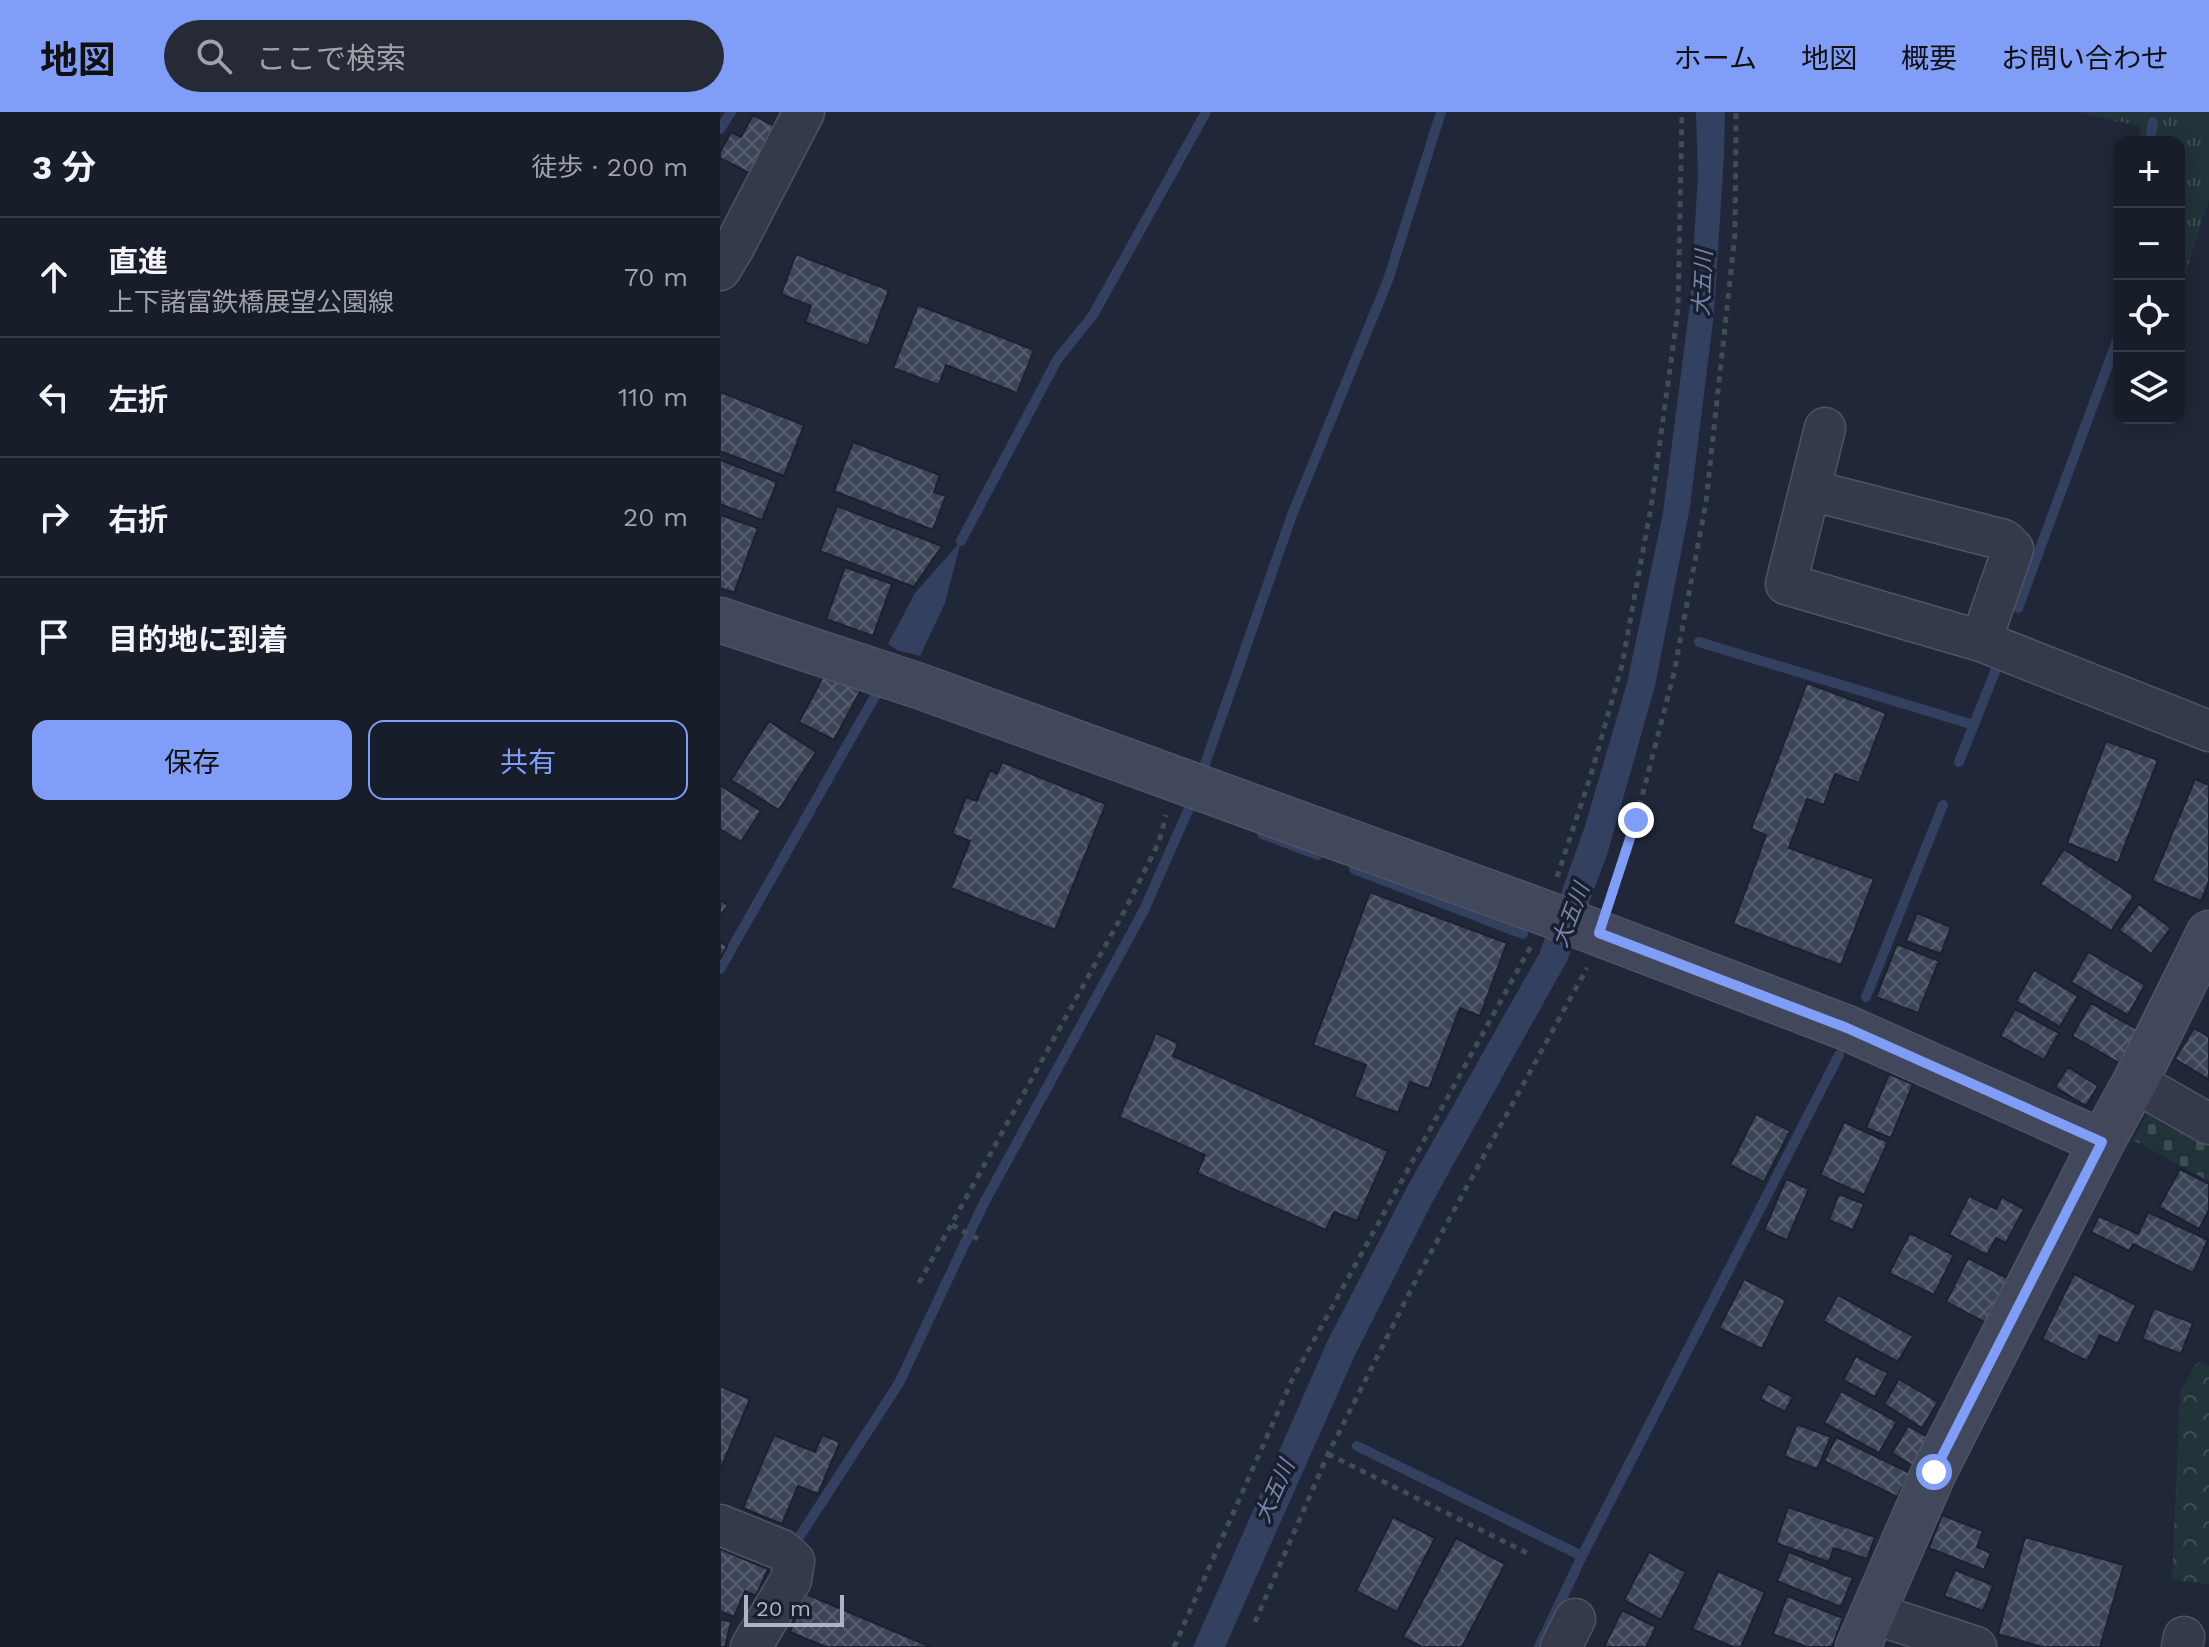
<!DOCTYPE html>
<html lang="ja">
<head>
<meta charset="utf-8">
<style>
  :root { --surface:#181d2a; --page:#252a36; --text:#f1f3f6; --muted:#9fa2a8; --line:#363b47; --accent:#809ef8 }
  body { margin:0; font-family:"Work Sans","Noto Sans JP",sans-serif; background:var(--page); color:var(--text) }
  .controls { position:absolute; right:24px; top:24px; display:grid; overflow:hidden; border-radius:16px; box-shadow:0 4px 20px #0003 }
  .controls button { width:72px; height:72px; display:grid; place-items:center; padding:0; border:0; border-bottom:2px solid var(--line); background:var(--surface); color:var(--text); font:40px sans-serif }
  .scale { position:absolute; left:24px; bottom:20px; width:100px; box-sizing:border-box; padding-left:8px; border:4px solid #aeb4c5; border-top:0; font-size:22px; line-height:28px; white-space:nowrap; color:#aeb4c5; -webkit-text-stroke:6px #191f2d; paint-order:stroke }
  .stop { position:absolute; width:24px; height:24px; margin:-18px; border:6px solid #809ef8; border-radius:50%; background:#fff }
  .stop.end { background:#809ef8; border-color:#fff; box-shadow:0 2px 8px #0008 }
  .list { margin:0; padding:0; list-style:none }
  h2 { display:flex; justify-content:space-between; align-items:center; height:104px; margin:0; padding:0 32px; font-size:34px }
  h2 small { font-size:26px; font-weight:400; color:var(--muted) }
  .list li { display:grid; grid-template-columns:52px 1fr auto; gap:24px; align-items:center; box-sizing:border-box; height:120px; padding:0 32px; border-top:2px solid var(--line) }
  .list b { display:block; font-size:30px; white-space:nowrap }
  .list p { margin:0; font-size:26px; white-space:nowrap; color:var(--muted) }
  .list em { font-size:26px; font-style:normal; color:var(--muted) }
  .actions { display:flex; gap:16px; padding:24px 32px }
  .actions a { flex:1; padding:18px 0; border:2px solid var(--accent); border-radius:16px; text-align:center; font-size:28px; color:var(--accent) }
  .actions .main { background:var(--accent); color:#111 }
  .icon { flex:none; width:44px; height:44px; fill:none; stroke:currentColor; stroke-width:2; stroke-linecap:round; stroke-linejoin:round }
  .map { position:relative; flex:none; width:1489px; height:1535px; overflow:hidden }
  header { display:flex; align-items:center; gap:48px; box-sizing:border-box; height:112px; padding:0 40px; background:var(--accent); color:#111 }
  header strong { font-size:38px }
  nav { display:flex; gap:44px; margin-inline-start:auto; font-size:28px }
  .search { width:560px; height:72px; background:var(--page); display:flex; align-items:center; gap:20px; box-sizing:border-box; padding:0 28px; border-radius:44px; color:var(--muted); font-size:30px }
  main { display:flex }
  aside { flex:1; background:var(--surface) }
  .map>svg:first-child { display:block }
  .grass { fill:url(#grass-tufts) }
  .cemetery { fill:url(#cemetery-stones) }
  .park { fill:url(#park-crowns) }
  .water { fill:#344060 }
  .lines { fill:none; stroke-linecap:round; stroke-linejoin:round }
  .stream { stroke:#344060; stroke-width:10 }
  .building { fill:url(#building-cross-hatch); stroke:#1b212f; stroke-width:2 }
  .street-casing { stroke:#4e5463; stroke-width:43 }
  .secondary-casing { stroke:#4e5463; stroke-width:47 }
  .path { stroke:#3d4f54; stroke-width:5; stroke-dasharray:6 6; stroke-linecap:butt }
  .street { stroke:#343a49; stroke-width:40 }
  .secondary { stroke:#42485c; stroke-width:44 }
  .route { stroke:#809ef8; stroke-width:10 }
  .labels { text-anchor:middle; stroke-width:7; stroke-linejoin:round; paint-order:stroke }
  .water-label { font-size:22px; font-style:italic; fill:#7686ae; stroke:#191f2d }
</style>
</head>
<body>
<header>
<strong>地図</strong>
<div class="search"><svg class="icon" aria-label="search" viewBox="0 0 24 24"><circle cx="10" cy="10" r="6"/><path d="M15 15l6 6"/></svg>ここで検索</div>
<nav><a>ホーム</a><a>地図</a><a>概要</a><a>お問い合わせ</a></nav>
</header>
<main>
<aside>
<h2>3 分<small>徒歩 · 200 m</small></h2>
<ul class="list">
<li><svg class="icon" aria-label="ahead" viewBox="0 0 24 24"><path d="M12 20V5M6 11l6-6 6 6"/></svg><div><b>直進</b><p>上下諸富鉄橋展望公園線</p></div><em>70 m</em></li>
<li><svg class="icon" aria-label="left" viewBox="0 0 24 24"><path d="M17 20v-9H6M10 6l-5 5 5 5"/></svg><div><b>左折</b></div><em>110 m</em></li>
<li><svg class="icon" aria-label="right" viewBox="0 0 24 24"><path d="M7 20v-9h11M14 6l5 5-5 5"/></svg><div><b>右折</b></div><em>20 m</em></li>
<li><svg class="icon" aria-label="arrive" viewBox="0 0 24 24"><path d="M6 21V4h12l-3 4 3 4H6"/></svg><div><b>目的地に到着</b></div></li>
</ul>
<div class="actions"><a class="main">保存</a><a>共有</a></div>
</aside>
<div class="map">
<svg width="1489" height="1535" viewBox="0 0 1489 1535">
  <defs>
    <pattern id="grass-tufts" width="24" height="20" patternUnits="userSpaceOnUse" patternTransform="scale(2)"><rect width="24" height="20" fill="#223339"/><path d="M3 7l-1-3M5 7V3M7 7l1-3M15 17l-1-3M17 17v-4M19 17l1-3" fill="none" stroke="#404e54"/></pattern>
    <pattern id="cemetery-stones" width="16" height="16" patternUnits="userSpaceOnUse" patternTransform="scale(2)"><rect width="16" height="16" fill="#223339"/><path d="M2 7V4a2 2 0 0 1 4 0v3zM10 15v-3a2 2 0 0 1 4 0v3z" fill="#404e54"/></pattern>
    <pattern id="park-crowns" width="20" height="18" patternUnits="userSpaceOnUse" patternTransform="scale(2)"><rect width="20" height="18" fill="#223339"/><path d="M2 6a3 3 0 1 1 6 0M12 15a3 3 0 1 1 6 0" fill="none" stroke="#404e54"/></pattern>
    <pattern id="building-cross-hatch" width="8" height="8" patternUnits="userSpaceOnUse" patternTransform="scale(2)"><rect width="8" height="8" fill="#3c4558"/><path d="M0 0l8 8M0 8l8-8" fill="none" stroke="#565d6e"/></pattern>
  </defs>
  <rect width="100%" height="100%" fill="#202738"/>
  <path class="grass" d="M1356,0H1489V87L1459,183V30H1419L1420,14Z"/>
  <path class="cemetery" d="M1432,993L1489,1024V1069L1413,1028Z"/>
  <path class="park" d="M1478,1249L1489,1253V1472L1452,1468L1460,1279Z"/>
  <path class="water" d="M976,0H1005L1004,43L994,201L970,395L935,574L887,743L847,849L713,1089L635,1243L505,1535H473L607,1230L687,1075L820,840L865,714L907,571L943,401L970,192L978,64Z
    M241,429L225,491L200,544L177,538L168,532L195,481Z"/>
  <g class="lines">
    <path class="stream" d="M0,17L11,0
      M1430,30L1433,10
      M241,429L337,248L373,203L486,0
      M1298,496L1399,223
      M979,530L1254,613
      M1239,650L1276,557
      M485,652L572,403L668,168L721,0
      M542,722L598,743
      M634,757L803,822
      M0,857L158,579L165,582
      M1146,885L1223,693
      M637,1334L862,1444
      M76,1430L179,1271L263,1093L424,798L470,694
      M819,1535L862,1444L1119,943"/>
  </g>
  <path class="building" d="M33,3L56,15L31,62L0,46V40L11,20L21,25Z
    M76,142L169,178L148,234L85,210L91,194L61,182Z
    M198,193L314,238L297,281L226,253L219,273L173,256Z
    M0,280L84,313L64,364L0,339Z
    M133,330L220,363L214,380L226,384L213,418L114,379Z
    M0,348L57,370L42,408L0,392Z
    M117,394L222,434L194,475L100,439Z
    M0,403L38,416L14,481L0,476Z
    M125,455L172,472L153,524L106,507Z
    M106,559L141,578L114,628L79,610Z
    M1087,571L1166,601L1139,671L1115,662L1104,693L1087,687L1069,736L1154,767L1121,853L1013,812L1046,723L1031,717Z
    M49,609L96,640L59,698L11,668Z
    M1386,629L1438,648L1398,751L1347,731Z
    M282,650L386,692L335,818L231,776L250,729L232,722L246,685L257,689L270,658L277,662Z
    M1475,667L1489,673V769L1481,789L1432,769Z
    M0,673L41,699L21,730L0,717Z
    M1344,737L1414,784L1391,819L1320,772Z
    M650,780L787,831L760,904L740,896L709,977L690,970L678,1001L634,985L646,953L593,933Z
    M0,788L8,793L0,804Z
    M1419,792L1451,816L1431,842L1399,818Z
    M1197,801L1231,815L1221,842L1186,829Z
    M0,830L7,834L0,847Z
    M1177,832L1219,849L1198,901L1156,885Z
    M1368,840L1425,873L1408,903L1351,870Z
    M1314,858L1358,884L1340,915L1296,889Z
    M1371,891L1418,918L1399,951L1352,924Z
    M1295,897L1339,921L1324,948L1280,924Z
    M1474,916L1489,925V968L1455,947Z
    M436,921L458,931L453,944L668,1039L637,1109L614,1100L606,1118L477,1061L485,1043L399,1005Z
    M1348,955L1378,974L1366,994L1335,975Z
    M1169,962L1193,972L1171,1026L1146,1016Z
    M1036,1002L1070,1019L1044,1070L1010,1053Z
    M1124,1010L1168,1030L1144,1083L1100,1063Z
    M1460,1057L1489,1072V1098L1479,1117L1439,1095Z
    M1066,1067L1089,1077L1067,1128L1044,1118Z
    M1119,1082L1144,1092L1133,1118L1109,1108Z
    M1249,1084L1276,1097L1282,1085L1304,1097L1286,1131L1276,1126L1267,1143L1229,1123Z
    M1428,1100L1488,1128L1473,1161L1413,1132L1409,1139L1371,1120L1379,1104L1418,1122Z
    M1190,1121L1234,1143L1214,1183L1169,1161Z
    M1248,1146L1289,1167L1266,1211L1226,1190Z
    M1354,1162L1416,1193L1398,1232L1380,1223L1367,1249L1322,1227Z
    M1024,1167L1066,1188L1042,1237L999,1216Z
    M1118,1183L1193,1224L1178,1250L1103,1209Z
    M1434,1196L1473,1211L1461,1242L1422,1227Z
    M1136,1244L1168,1261L1155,1285L1123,1268Z
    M1179,1267L1218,1290L1202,1316L1164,1292Z
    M1048,1272L1073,1285L1065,1300L1040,1287Z
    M0,1274L30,1287L0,1358Z
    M1121,1279L1177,1310L1159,1341L1104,1311Z
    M1077,1312L1111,1325L1097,1357L1064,1344Z
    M1188,1314L1211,1327L1195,1355L1172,1341Z
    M54,1323L95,1340L102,1323L120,1330L98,1382L78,1374L62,1412L23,1396Z
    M1116,1325L1190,1361L1177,1385L1104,1349Z
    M1068,1395L1155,1425L1147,1447L1114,1436L1109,1450L1056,1431Z
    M1222,1403L1263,1419L1257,1435L1271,1441L1264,1458L1209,1436Z
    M673,1405L715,1426L677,1500L636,1479Z
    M1305,1425L1404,1453L1380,1535H1322L1278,1522Z
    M736,1426L785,1452L742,1535H702L683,1525Z
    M0,1437L48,1457L36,1484L25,1479L14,1505L0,1499Z
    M929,1440L966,1460L941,1508L904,1488Z
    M1069,1440L1133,1466L1121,1495L1057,1469Z
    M1235,1458L1273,1473L1263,1499L1224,1484Z
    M998,1459L1045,1480L1021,1535H1013L972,1517Z
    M86,1482L211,1535H106L70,1520Z
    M1067,1484L1123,1506L1112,1535H1087L1053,1522Z
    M902,1498L936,1515L926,1535H884Z
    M0,1507L11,1510L5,1535H0Z"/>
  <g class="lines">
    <g class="street-casing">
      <path id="street" d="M0,158L14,135L84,0
        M1105,316L1066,472L1261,529L1489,619
        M1090,378L1284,428L1293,437L1261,529
        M1415,970L1489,1012
        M0,1413L62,1438L74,1449L71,1468L31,1535
        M1152,1501L1256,1535
        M841,1535L855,1507
        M1462,1535L1464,1525"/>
    </g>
    <g class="secondary-casing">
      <path id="secondary" d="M0,508L202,575L828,802L1127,916L1382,1030
        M1138,1535L1214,1360L1382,1030L1415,970L1489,821"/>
    </g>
    <path class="path" d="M837,765L870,666L902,553L931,395L958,198L962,0
      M891,786L916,708L954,561L986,390L1015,122L1016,0
      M232,1113L258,1127
      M199,1171L405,798L439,730L446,703
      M608,1342L807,1441
      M535,1510L608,1342L699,1162L867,856
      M454,1535L572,1268L811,834"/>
    <use href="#street" class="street"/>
    <use href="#secondary" class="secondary"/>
  </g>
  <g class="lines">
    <path class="route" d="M916,708L879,821L1127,916L1382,1030L1214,1360"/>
  </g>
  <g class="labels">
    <g class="water-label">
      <text transform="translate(982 171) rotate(-87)" y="8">大五川</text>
      <text transform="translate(850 803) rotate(-69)" y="8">大五川</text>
      <text transform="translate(554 1379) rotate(-66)" y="8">大五川</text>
    </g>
  </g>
</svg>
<div class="controls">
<button>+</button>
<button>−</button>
<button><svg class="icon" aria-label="locate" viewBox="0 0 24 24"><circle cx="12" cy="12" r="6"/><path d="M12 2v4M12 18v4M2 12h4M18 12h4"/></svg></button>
<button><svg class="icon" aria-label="layers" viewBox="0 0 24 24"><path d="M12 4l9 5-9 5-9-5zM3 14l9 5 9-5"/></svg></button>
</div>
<div class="scale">20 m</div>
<div class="stop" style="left:1214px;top:1360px"></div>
<div class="stop end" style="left:916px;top:708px"></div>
</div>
</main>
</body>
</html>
